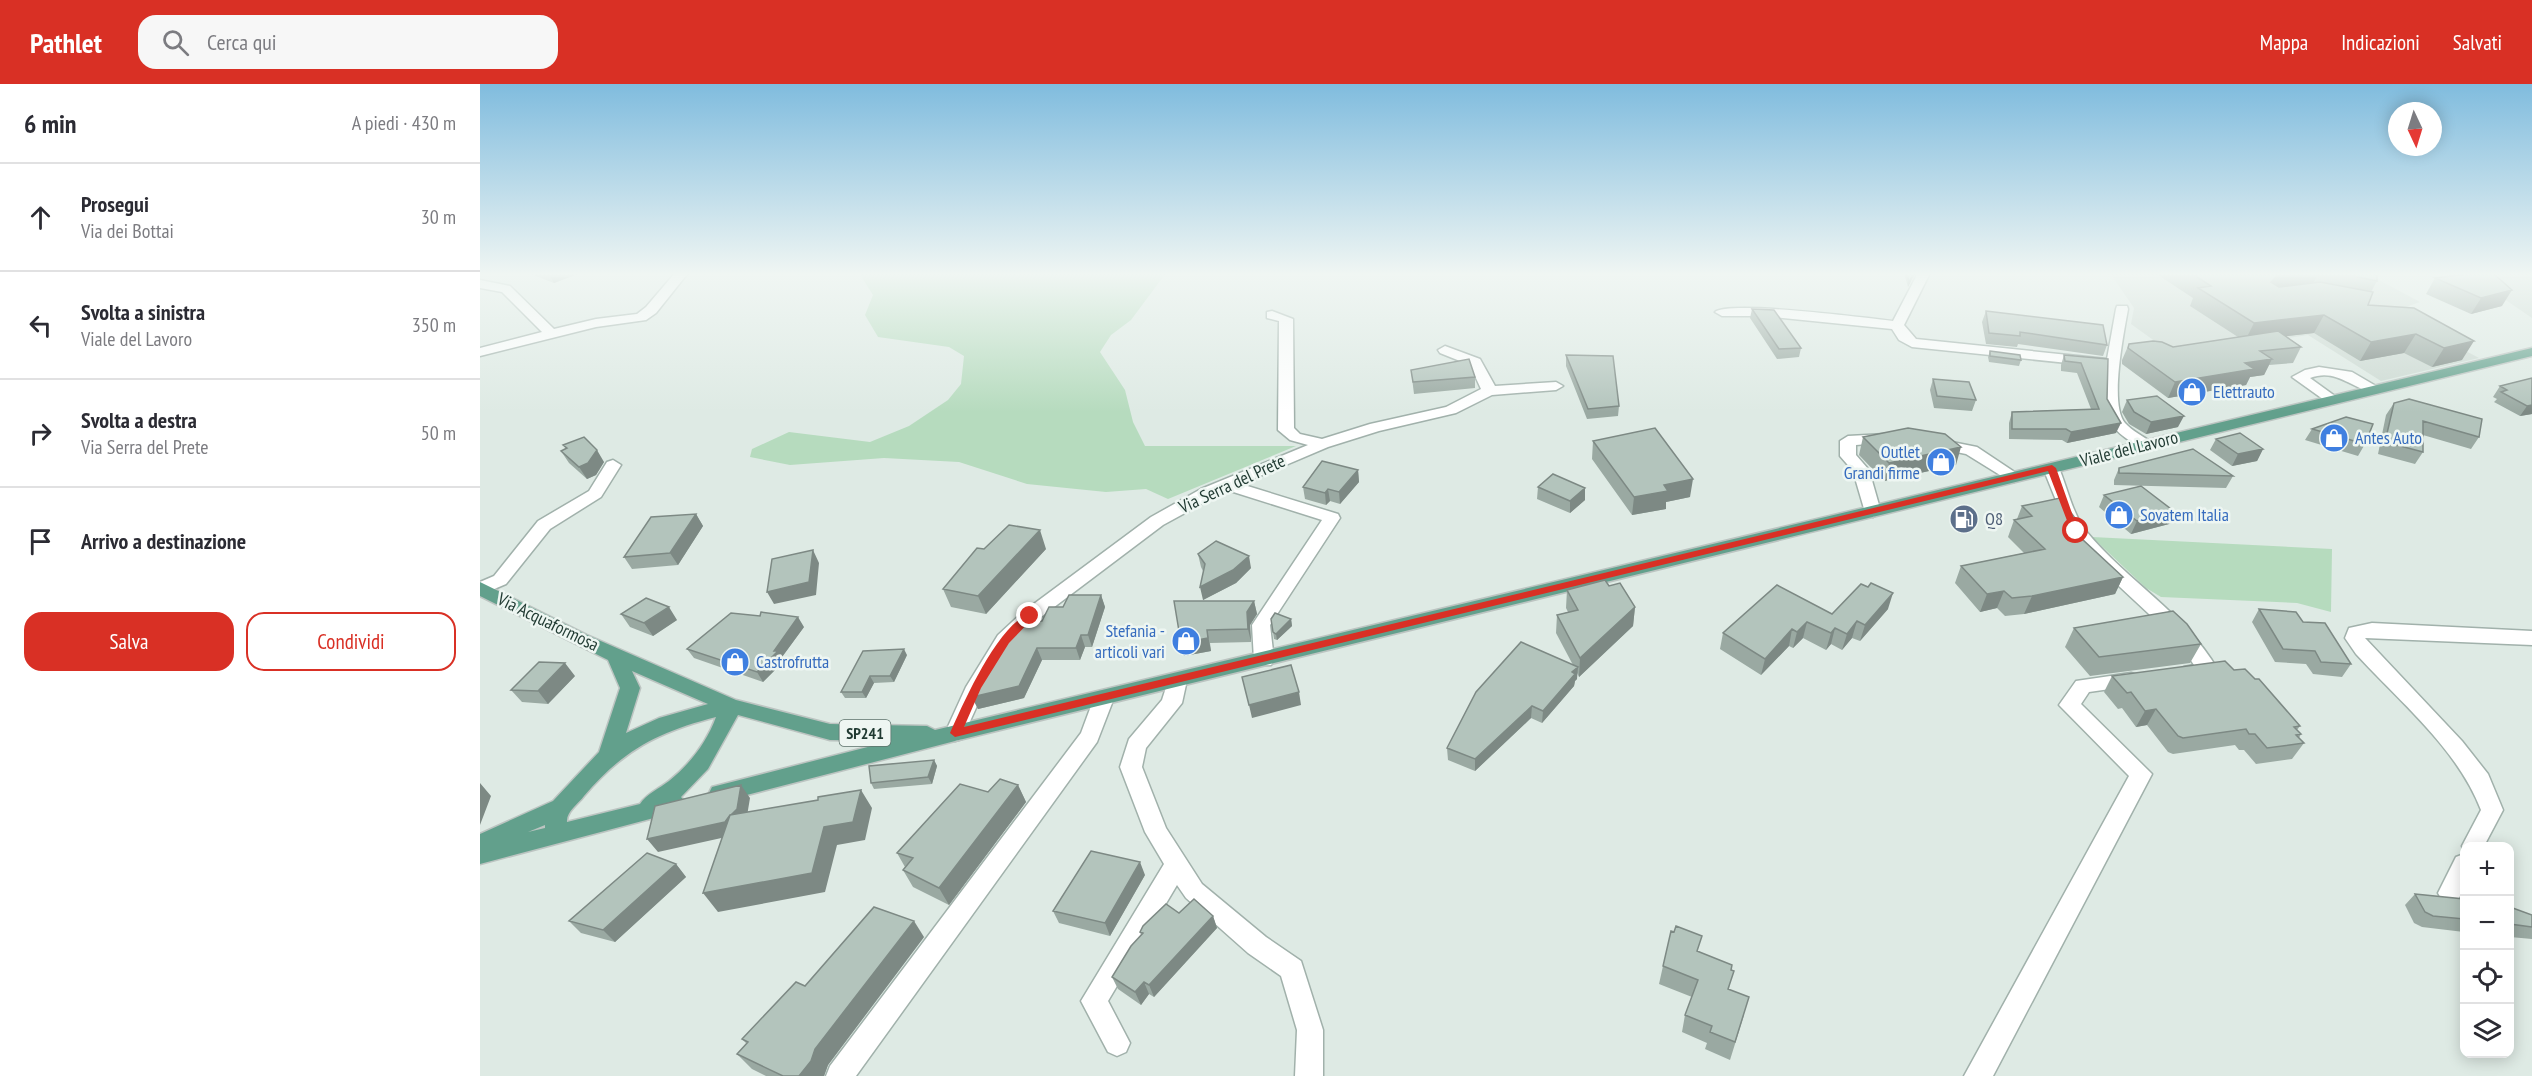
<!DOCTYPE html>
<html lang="it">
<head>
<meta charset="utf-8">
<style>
  :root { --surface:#fff; --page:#f7f7f7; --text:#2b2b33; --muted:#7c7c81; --line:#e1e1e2; --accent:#d93025 }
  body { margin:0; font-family:"PT Sans Narrow",sans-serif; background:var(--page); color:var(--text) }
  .controls { position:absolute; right:18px; bottom:18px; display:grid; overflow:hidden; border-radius:12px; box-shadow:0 3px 15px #0003 }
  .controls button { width:54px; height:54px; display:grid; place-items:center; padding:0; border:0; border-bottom:2px solid var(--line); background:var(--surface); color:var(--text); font:30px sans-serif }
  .compass { position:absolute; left:1908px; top:18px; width:54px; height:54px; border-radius:50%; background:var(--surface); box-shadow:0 3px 15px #0003; rotate:176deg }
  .stop { position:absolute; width:18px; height:18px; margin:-14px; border:4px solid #d93025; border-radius:50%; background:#fff }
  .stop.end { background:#d93025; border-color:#fff; box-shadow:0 2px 6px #0008 }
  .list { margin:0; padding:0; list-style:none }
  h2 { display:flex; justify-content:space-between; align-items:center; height:78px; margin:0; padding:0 24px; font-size:26px }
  h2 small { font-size:20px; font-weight:400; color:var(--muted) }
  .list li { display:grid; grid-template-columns:39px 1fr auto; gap:18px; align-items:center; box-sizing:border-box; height:108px; padding:0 24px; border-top:2px solid var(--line) }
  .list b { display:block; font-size:22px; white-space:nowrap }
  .list p { margin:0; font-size:20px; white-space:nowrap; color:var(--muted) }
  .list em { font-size:20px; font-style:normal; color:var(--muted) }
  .actions { display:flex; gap:12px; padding:18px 24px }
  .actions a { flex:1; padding:14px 0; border:2px solid var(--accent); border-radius:18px; text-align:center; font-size:21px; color:var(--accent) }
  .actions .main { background:var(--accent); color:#fff }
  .icon { flex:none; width:33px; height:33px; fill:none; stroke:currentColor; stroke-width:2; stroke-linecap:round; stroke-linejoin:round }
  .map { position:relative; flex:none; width:2052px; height:992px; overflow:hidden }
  header { display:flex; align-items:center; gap:36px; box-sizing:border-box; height:84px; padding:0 30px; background:var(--accent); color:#fff }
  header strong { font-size:28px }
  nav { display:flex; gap:33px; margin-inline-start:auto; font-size:21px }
  .search { width:420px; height:54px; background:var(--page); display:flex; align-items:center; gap:15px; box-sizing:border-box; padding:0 21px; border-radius:18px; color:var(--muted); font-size:22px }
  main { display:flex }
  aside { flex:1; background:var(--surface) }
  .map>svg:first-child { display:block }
  .built { fill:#ccd9d2 }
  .green { fill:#b6dbbe }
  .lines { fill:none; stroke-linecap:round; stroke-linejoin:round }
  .minor-casing { stroke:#a1b1ab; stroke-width:3 }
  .major-casing { stroke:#bcc4c1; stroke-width:3 }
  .minor { fill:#fff; fill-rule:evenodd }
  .major { fill:#62a08c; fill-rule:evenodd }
  .wall { fill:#9aa9a2 }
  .shaded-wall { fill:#7d8984 }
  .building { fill:#b3c4bc; stroke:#7d8984; stroke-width:1.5 }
  .route { fill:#d93025 }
  .labels { text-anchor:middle; stroke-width:5; stroke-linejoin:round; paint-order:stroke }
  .shield { fill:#eef6f2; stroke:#5d726b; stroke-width:1.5 }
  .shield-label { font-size:16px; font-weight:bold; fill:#1f3931 }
  .shop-label { font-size:18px; fill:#366cbe; stroke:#eef6f2; text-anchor:start }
  .street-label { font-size:18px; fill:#1f3931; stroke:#eef6f2 }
  .service-label { font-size:18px; fill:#4e5e75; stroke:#eef6f2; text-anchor:start }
</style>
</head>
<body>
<header>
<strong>Pathlet</strong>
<div class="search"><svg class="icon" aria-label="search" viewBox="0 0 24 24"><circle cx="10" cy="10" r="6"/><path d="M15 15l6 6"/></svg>Cerca qui</div>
<nav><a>Mappa</a><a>Indicazioni</a><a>Salvati</a></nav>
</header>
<main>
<aside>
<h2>6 min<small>A piedi · 430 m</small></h2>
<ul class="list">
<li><svg class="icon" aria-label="ahead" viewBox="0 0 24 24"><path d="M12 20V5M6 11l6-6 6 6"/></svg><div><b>Prosegui</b><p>Via dei Bottai</p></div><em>30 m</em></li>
<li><svg class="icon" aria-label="left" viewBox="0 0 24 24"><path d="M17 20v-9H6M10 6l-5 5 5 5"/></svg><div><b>Svolta a sinistra</b><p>Viale del Lavoro</p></div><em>350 m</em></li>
<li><svg class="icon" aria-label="right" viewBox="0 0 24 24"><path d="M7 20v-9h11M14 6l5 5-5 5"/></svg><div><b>Svolta a destra</b><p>Via Serra del Prete</p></div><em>50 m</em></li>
<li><svg class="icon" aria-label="arrive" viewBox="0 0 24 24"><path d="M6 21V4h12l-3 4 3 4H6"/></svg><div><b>Arrivo a destinazione</b></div></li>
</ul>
<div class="actions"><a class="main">Salva</a><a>Condividi</a></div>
</aside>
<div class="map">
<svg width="2052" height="992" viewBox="0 0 2052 992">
  <rect width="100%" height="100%" fill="#deeae4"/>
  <path class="built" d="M1630,189H1886L1940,218L1912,228L1999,274L1901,297L1828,251L1694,271L1651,240L1654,224Z
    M1993,189H2052V234L2014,208Z"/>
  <path class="green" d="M379,189H686L651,236L631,251L620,268L645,306L653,338L665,362H816L688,415L666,405L626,408L547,400L479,378L404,374L310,381L270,373L272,365L309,348L390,358L429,342L468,316L481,300L484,272L469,263L398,253L385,231L393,211Z
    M1612,453L1852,465L1851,528L1817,519L1681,513L1666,504Z"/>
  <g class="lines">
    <g class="minor-casing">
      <path id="minor" d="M195,189H208L176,229L166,236L116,243L0,272V264L62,248L22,208L0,204V196L30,202L74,245L116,235L157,230L166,223Z
        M1438,189H1450L1424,241L1436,255L1627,275L1636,225L1637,222H1647L1648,225C1644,248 1629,321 1645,339C1652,347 1663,352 1671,358L1674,361L1671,364C1662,367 1658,362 1650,357C1619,337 1623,317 1626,283L1432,263L1419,256L1412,245L1283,232H1242L1235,228C1248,216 1387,234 1413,237Z
        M792,227L813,235L814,344L820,350L842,355L890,340L966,323L1001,305L990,281L960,269L958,266L965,262L1000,275L1015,302L1076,298L1083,302L1076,306L1012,311L976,329L899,347L848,363L761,400L858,430L860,434L790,541L794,576L791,581H777L774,576L772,541L842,436L747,406L683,441L557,536L532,561L505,604L482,655L475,657L468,655L465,649L486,603L518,551L543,528L671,433L721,405L828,361L810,356L798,346L799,237L787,234V228Z
        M1839,283L1872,288L1901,305L1894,309C1871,304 1856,284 1830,294L1859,315L1857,318H1847L1812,293L1825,286Z
        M1406,350L1414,355L1411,358L1376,361V371L1389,386L1401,428L1393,433L1385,428L1373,387L1360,372V357L1368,352Z
        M1457,355L1497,363L1542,393L1534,398L1528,396L1486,370L1452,363L1449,360L1452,357Z
        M133,376L141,381L121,413L70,445L26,500L0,511V498L14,492L58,437L109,407L127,378Z
        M1571,379L1579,384C1587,403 1593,431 1606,447C1647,497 1705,529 1738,586L1735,591L1711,595L1704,593L1701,588L1704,583L1714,581L1698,557L1626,490L1590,451L1563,384Z
        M1892,539L2052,547V561L1885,554L1982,657L2008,690L2023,726L2004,762H1984V768L1982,762L2001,726C1977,664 1920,618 1876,570L1865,554L1869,544Z
        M697,589L704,591L707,596L702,619L666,664L662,683L686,744L722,800L786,853L821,877L843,946V992H815L817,946L801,892L768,869L706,814L697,801L628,917L650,959L646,968L637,972L628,968L601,917L684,780L665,748L640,683L649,655L682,616L690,591Z
        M1651,589L1658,591L1661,596L1658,601L1609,608L1601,620L1672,690L1513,992H1484L1649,692L1579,621L1596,597Z
        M624,607L631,609L634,614L617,658L376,992H346L350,982L601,649L614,614L617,609Z
        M1984,770V804L1978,816L1970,819L1962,816L1958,809L1976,773Z"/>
    </g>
    <g class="major-casing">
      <path id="major" d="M2052,264V272L475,657L240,718L232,715L229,709L232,703L411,657L350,656L258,631L228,685L201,713L207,720L204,726L0,780V750L73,717L119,668L140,604L128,576L0,512V498L107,551L256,616L350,640L447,642L455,646ZM152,587L228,620L179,634L146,649L160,604ZM236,633C227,658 210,680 189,697C180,704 166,710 160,720L87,738C86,728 98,720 104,712C143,666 178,648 236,633ZM65,741V744L48,748Z"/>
    </g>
    <use href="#minor" class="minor"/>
    <use href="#major" class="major"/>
  </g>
  <path class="wall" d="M48,189H100L74,199Z
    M1424,189H1435L1428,203Z
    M1675,189H1897V197L1891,208L1888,221L1934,224L1982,276L1952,283L1924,269L1880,277L1834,249L1806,252L1821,263L1813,279L1789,281L1784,291L1770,293L1766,301L1688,314L1642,280V276L1649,260L1693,263L1758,253L1710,222L1713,214Z
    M1955,194L2022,222L1991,230L1946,210Z
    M1272,225L1321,264L1319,273L1297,275L1270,234Z
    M1506,227L1627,261L1623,272L1538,260L1537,263L1506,260L1502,238Z
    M1510,267L1541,276L1539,282L1509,278L1508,273Z
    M1086,271L1139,322L1138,332L1107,335L1086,282Z
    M1584,271L1628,275L1627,315L1636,349L1587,359L1582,356L1529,355V339L1532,328L1611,325L1597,289L1581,287V281Z
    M931,286L995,293V304L934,310Z
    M2052,294V330L2040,332L2014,318L2017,315L2013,313L2020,302Z
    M1453,295L1496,316L1492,327L1454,324L1450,306Z
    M1647,316L1698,343L1666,350L1649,340L1642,328Z
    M1914,319L1999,353L1991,365L1943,351V368L1935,380L1898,370L1906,331Z
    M1832,345L1885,360L1878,372L1825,356Z
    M1383,353L1476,381L1404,397L1379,371Z
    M1736,355L1783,365L1777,377L1752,382L1730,366Z
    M1113,357L1210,413L1186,418V425L1152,431L1112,375Z
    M83,361L124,378L116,391L107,395L89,379L81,367L86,365Z
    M1639,384L1753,392L1746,404L1634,401V396Z
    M878,386L879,398L860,420L850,417L846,421L825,415L823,403Z
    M1058,403L1105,404V416L1090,429L1057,415Z
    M1624,411L1689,440L1651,450L1619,423Z
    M1542,422L1598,438L1594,448L1643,493L1635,510L1544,530L1525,532L1517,524L1500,528L1475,499L1481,482L1544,469L1528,453L1534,436L1537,435Z
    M216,430L223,442L198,481L152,485L144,473Z
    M504,465H566L506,530L471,523L463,505Z
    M718,470L771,484L756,499L723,516V487L721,483Z
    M1129,502L1155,523L1153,542L1099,593L1097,589V595L1095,597L1094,602L1062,639L1051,634L995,687L968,676L967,664L1093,581L1076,549L1077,531L1088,528L1086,524L1087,506Z
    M621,511L625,523L612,563H605L600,576H562L544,614L498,625L492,613L520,569L583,523Z
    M774,517L777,530L770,541L771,558L730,559L731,567L704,572L701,559Z
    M1408,525L1380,557L1372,554L1362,566L1351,560L1346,566L1323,554L1313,564L1309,562L1281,591L1240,565L1243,549L1352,530Z
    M1779,525L1823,538L1871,580L1862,593L1833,590L1826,580L1795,578L1772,538Z
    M141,530L197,536L173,552L150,543Z
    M811,535L812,542L797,556L794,555L793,548Z
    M324,543L302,573L304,577L283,598L214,574L207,565Z
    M1594,544L1721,560L1710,579L1610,592L1585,563Z
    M427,571L414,598L394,599L386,614H365L361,608Z
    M1754,586L1820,642L1817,646L1821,650L1819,654L1824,659L1812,675L1776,680L1764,666H1759L1755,661L1693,670L1688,668L1667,641L1656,643L1642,624L1638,625L1624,608L1632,592Z
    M95,592L68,620L42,618L31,606Z
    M454,676L457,682L452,700L394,705L391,699Z
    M538,701L546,718L469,821L433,803L423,786L425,783L417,769L508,708Z
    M196,780L206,793L135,858L101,849L89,837Z
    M665,791L630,852L579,839L573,827Z
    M1935,810L1984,815V848L1942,843L1934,839L1925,821Z
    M2030,823L2052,831V855L2030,853Z
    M733,832L737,844L674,913L669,910L661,921L638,905L632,893L661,851L660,848Z
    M1194,848L1219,868L1251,886L1249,905L1264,931L1250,976L1225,965L1227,959L1202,948L1205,931L1212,913L1179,900L1183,882Z
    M444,853L348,981L344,992H286L272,985L257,970L267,960L262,955L325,902Z"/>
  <path class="shaded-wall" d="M70,189H100L74,199L69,190Z
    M1434,189H1435L1428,203L1429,198Z
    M1809,189H1838L1831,204L1782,216L1791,198L1798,191Z
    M2032,206L2022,222L1991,230L2001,214Z
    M1844,231L1834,249L1765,257L1774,239Z
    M1936,250L1924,269L1880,277L1891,258Z
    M1994,257L1982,276L1952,283L1964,264Z
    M1792,275L1784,291L1770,293L1766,301L1688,314L1695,298L1765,279Z
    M2052,321V330L2040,332L2047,322Z
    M1704,332L1698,343L1666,350L1671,338Z
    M1641,339L1636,349L1587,359L1591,348Z
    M1481,363L1476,381L1404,397L1409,379Z
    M1783,365L1777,377L1752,382L1758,370Z
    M117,366L124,378L116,391L107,395L99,383Z
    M878,386L879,398L860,420L859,408Z
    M1213,395L1210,413L1186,418V425L1152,431L1154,413L1184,401Z
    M1105,404V416L1090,429V417Z
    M848,405L850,417L846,421L845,409Z
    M1695,428L1689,440L1651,450L1657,437Z
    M216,430L223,442L198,481L190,469Z
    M1598,438L1591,456L1587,441Z
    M560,446L566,465L506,530L498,512Z
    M333,466L339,479L336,511L294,520L287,508Z
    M769,472L771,484L756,499L723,516L720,503Z
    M1643,493L1635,510L1544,530L1552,512Z
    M1524,507L1517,524L1500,528L1507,510Z
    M1413,509L1408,525L1380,557L1385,541Z
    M621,511L625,523L612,563L608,551Z
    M774,517L777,530L770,541L771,558L768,545L767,528Z
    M189,523L197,536L173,552L164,539Z
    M1155,523L1153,542L1099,593L1100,574Z
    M318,533L324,543L302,573L304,577L283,598L277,588Z
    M811,535L812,542L797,556L796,550Z
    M1377,537L1372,554L1362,566L1367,550Z
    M1327,538L1323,554L1313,564L1317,548Z
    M1355,544L1351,560L1346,566L1351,549Z
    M1312,545L1309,562L1281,591L1285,575Z
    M727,546L731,567L704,572L701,559Z
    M601,551L605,563L600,576L596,564Z
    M557,564L562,576L544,614L498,625L492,613Z
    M424,565L427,571L414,598L410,592Z
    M85,579L95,592L68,620L58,607Z
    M1098,583L1097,595L1095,597L1094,602L1062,639L1063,627L1092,588Z
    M390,592L394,599L386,614L382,608Z
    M819,608L821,621L772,634L769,621Z
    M1052,622L1051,634L995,687V675Z
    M1676,625L1667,641L1656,643L1665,627Z
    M454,676L457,682L452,700L448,693Z
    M0,699L11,712L0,741Z
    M261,701L270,714L266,738L255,751L178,768L167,755Z
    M538,701L546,718L469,821L459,804Z
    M381,706L392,724L385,756L357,761L345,808L238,828L223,809L344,743Z
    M660,778L665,791L630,852L625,839Z
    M196,780L206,793L135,858L123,846Z
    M733,832L737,844L674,913L669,901Z
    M434,837L444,853L348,981L344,992H319L335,965Z
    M664,898L669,910L661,921L655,908Z"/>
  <path class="building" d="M1427,189H1434L1429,198Z
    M1711,189H1809L1798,191L1791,198L1799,203L1840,198L1893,208L1888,221L1934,224L1994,257L1964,264L1936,250L1891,258L1844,231L1774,239L1718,204L1731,202Z
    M1859,189H1897V197Z
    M1995,189H2013L2032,206L2001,214L1955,194Z
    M1272,225L1294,226L1321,264L1299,265Z
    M1506,227L1623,241L1627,261L1540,248V252L1509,249Z
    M1798,247L1821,263L1780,267L1792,275L1765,279L1774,285L1695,298L1648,264L1649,260L1673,257L1682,258L1693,263Z
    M1510,267L1540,271L1541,276L1510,272Z
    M1086,271L1133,272L1139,322L1108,325Z
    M1584,271L1628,275L1627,315L1641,339L1591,348L1586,345H1532V328L1619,325L1601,279L1585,277Z
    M989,275L995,293L933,298L931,286Z
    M2052,294V321L2047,322L2021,308L2027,306L2020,302Z
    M1453,295L1489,298L1496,316L1457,312Z
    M1677,312L1704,332L1671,338L1654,328L1647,316Z
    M1929,315L2002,335L1999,353L1943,337V368L1905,358L1914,319Z
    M1866,333L1893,340L1885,360L1832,345Z
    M1175,344L1213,395L1184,401L1188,407L1154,413L1113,357Z
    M1428,344L1465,350L1481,363L1409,379L1383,353Z
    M1760,349L1783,365L1758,370L1736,355Z
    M104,353L117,366L108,379L99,383L81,367L87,364L83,361Z
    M1713,365L1753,392L1639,389V384Z
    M842,377L878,386L859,408L848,405L845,409L823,403Z
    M1073,390L1105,404L1090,417L1058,403Z
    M1661,402L1695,428L1657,437L1624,411Z
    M1580,414L1598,438L1587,441L1643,493L1552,512L1532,514L1524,507L1507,510L1481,482L1565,465L1534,436L1552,432L1542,422Z
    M216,430L190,469L144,473L171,433Z
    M529,441L560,446L498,512L463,505L497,464L504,465Z
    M736,457L769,472L753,486L720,503L725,480L718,470Z
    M333,466L329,498L287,508L292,475Z
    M1125,496L1129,502L1140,499L1155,523L1100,574L1077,531L1098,526L1087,506Z
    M1391,499L1413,509L1385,541L1377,537L1367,550L1355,544L1351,549L1327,538L1317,548L1312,545L1285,575L1243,549L1297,501L1352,530L1381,500L1388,503Z
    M589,511H621L608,551H601L596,564H557L539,602L492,613L517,570L520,569L532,547L542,538L562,537L569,523H583Z
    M166,514L189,523L164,539L141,530Z
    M694,517H774L767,528L768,545L727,546L728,554L701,559Z
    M1779,525L1816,528L1823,538L1845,539L1871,580L1841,578L1835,567L1803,565Z
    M1693,527L1707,540L1721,560L1619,573L1594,544Z
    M281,528L318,533L294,567H298L277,588L207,565L251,529L280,532Z
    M795,529L811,535L796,550L793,548L791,535Z
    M1041,558L1098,583L1092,588L1095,590L1063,627L1052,622L995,675L967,664L996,608Z
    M424,565L410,592H390L382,608H361L383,567Z
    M1745,577L1754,586L1765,585L1775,595H1779L1820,642L1814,643L1821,650L1816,651L1824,659L1787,664L1775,650H1769L1766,645L1703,654L1698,652L1676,625L1665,627L1651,608L1647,609L1632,592Z
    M59,578L85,579L58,607L31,606Z
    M811,581L819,608L769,621L762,593Z
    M454,676L448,693L391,699L389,682Z
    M520,695L538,701L459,804L423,786L433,774L417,769L480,700L508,708Z
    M261,701L257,725L251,731H250L245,738L167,755L175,722Z
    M381,706L373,738L344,743L332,789L223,809L250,731L338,716V713Z
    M611,767L660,778L625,839L573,827Z
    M167,769L196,780L123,846L89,837Z
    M1935,810L1984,815V835L1953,832L1945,828Z
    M714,815L733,832L669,901L664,898L655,908L632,893L651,862L663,849L660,848L663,842L686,820L699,829Z
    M394,823L434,837L335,965L331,977L319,992H303L257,970L268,958L262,955L316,898L325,902Z
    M2030,823L2052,831V843L2030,840Z
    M1196,842L1222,852L1217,867L1252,881L1251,886L1254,887L1248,905L1269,913L1255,958L1230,948L1232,942L1205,931L1218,896L1183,882L1191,847L1194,848Z"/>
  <linearGradient id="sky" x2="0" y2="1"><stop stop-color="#80bcde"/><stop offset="0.58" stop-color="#f0f6f3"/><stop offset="1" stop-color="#f0f6f3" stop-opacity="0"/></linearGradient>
  <rect width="2052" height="328" fill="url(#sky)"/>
  <path class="route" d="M1572,381L1576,384L1599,449L1591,447L1568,387L475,653L470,649C484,618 517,542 550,529L555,532L529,559L501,604L484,643Z"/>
  <defs>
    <g id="shop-disc" transform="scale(1.5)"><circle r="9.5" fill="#3f7fe0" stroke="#eef6f2"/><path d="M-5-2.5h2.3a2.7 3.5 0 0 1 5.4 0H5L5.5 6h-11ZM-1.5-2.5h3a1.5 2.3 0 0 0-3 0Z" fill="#fff"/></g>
    <g id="fuel-disc" transform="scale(1.5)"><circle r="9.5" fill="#5c6f8a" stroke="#eef6f2"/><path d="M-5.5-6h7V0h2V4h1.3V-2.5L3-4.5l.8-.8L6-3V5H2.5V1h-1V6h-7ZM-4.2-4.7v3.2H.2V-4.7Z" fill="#fff"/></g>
  </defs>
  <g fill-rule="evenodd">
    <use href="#shop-disc" x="1712" y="308"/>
    <use href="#shop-disc" x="1854" y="354"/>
    <use href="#shop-disc" x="1461" y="378"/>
    <use href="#shop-disc" x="1639" y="431"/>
    <use href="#fuel-disc" x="1484" y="435"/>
    <use href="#shop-disc" x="706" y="557"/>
    <use href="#shop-disc" x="255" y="578"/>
  </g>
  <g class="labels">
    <rect class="shield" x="359.5" y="636" width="51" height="26" rx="4.5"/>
    <g class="shield-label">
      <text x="385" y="655">SP241</text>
    </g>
    <g class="shop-label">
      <text x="1733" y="314">Elettrauto</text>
      <text x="1875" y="360">Antes Auto</text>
      <text x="1440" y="374" text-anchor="end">Outlet<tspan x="1440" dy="21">Grandi firme</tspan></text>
      <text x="1660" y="437">Sovatem Italia</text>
      <text x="685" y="553" text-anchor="end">Stefania -<tspan x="685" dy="21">articoli vari</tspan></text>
      <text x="276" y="584">Castrofrutta</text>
    </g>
    <g class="street-label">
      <text transform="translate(1649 365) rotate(-14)" y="6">Viale del Lavoro</text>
      <text transform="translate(752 400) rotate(-25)" y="6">Via Serra del Prete</text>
      <text transform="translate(68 538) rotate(26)" y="6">Via Acquaformosa</text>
    </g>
    <g class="service-label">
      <text x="1505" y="441">Q8</text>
    </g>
  </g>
</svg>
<div class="controls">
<button>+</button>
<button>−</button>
<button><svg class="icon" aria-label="locate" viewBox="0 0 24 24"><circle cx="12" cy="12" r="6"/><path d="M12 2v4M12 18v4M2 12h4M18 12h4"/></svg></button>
<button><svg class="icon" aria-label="layers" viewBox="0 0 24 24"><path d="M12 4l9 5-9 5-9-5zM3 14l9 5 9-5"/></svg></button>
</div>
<svg class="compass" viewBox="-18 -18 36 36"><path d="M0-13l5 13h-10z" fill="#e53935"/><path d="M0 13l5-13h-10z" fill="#7c7c81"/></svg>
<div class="stop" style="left:1596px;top:447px"></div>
<div class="stop end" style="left:550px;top:532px"></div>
</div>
</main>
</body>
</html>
